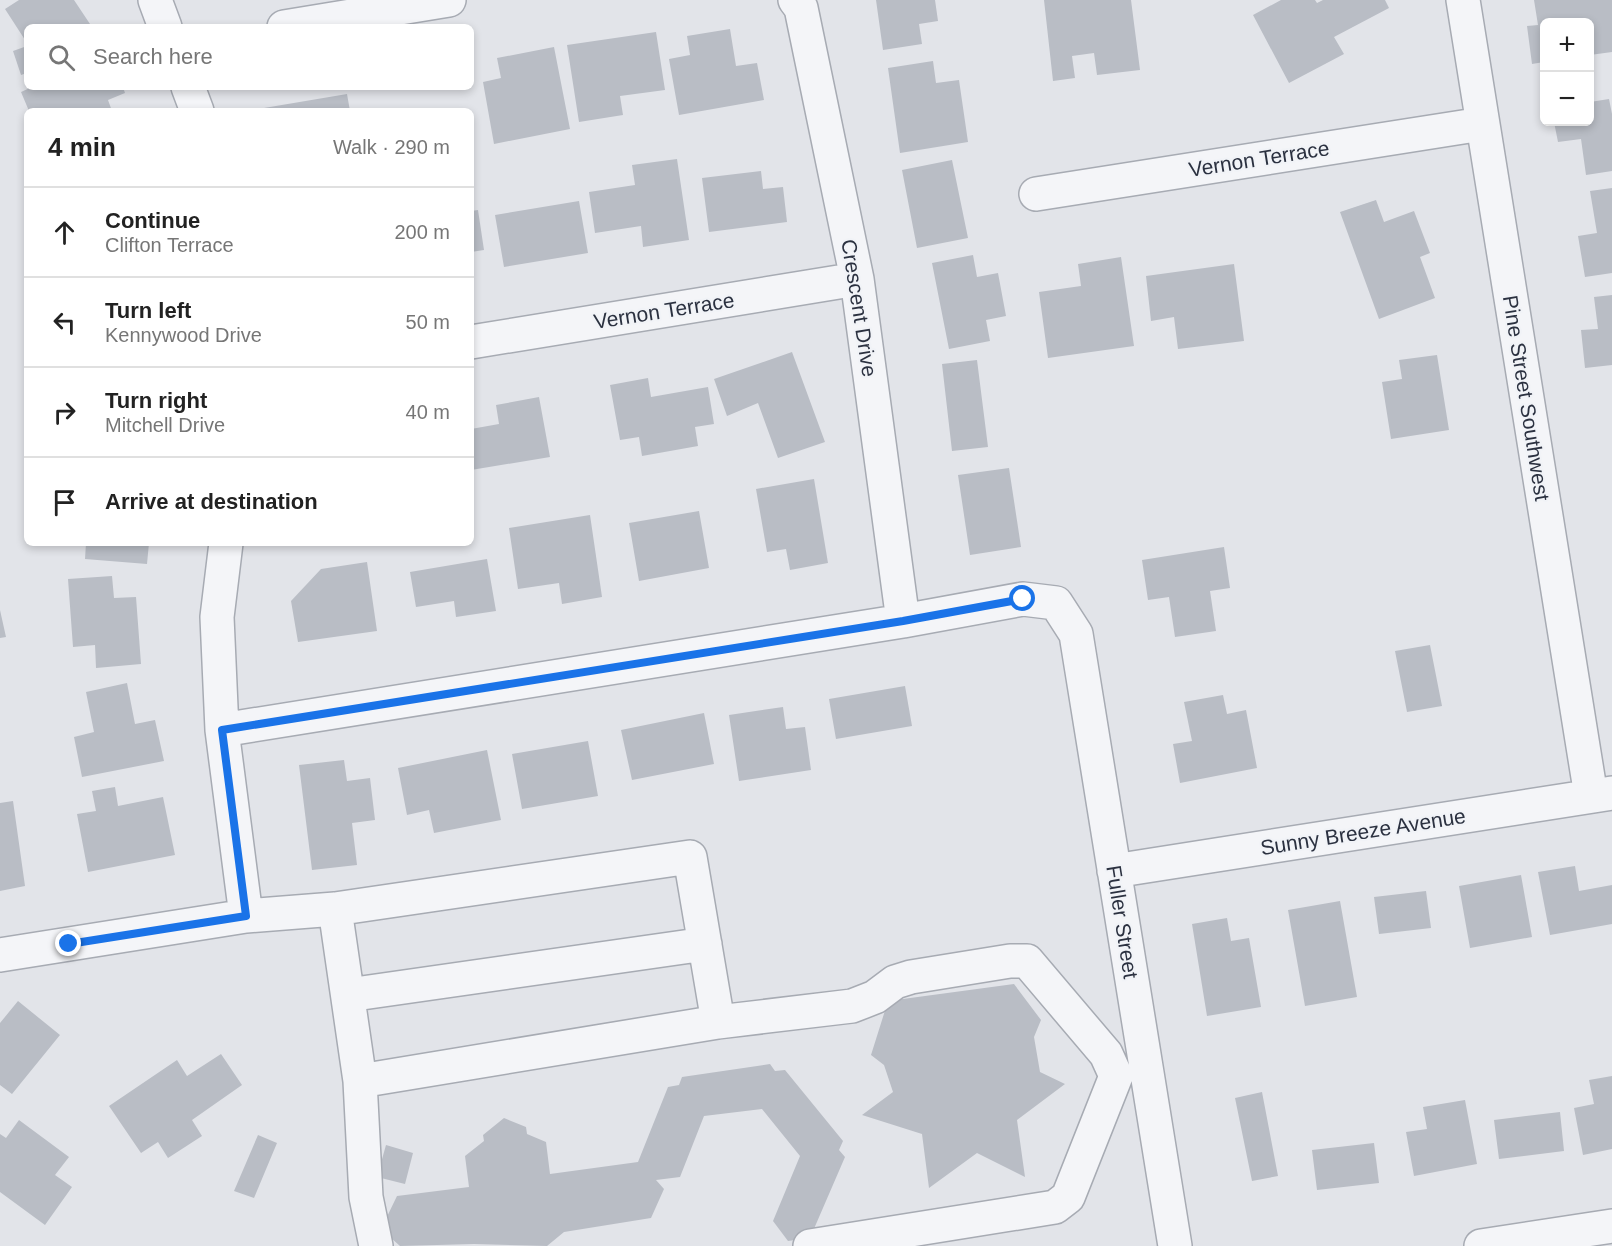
<!DOCTYPE html>
<html lang="en">
<head>
<meta charset="utf-8">
<style>
  :root { --surface:#fff; --page:#f2f2f2; --text:#222; --muted:#767676; --line:#e0e0e0 }
  body { margin:0; font-family:Arial,sans-serif; background:var(--page); color:var(--text) }
  .controls { position:absolute; right:18px; top:18px; display:grid; overflow:hidden; border-radius:9px; box-shadow:0 3px 9px #0003 }
  .controls button { width:54px; height:54px; display:grid; place-items:center; padding:0; border:0; border-bottom:2px solid var(--line); background:var(--surface); color:var(--text); font:30px sans-serif }
  .stop { position:absolute; width:18px; height:18px; margin:-14px; border:4px solid #1a73e8; border-radius:50%; background:#fff }
  .stop.end { background:#1a73e8; border-color:#fff; box-shadow:0 2px 6px #0008 }
  .list { margin:0; padding:0; list-style:none }
  h2 { display:flex; justify-content:space-between; align-items:center; height:78px; margin:0; padding:0 24px; font-size:26px }
  h2 small { font-size:20px; font-weight:400; color:var(--muted) }
  .list li { display:grid; grid-template-columns:39px 1fr auto; gap:18px; align-items:center; box-sizing:border-box; height:90px; padding:0 24px; border-top:2px solid var(--line) }
  .list b { display:block; font-size:22px; white-space:nowrap }
  .list p { margin:0; font-size:20px; white-space:nowrap; color:var(--muted) }
  .list em { font-size:20px; font-style:normal; color:var(--muted) }
  .icon { flex:none; width:33px; height:33px; fill:none; stroke:currentColor; stroke-width:2; stroke-linecap:round; stroke-linejoin:round }
  .map { position:relative; flex:none; width:1612px; height:1246px; overflow:hidden }
  .search { position:absolute; background:var(--surface); box-shadow:0 3px 9px #0003; left:24px; top:24px; width:450px; height:66px; display:flex; align-items:center; gap:15px; box-sizing:border-box; padding:0 21px; border-radius:9px; color:var(--muted); font-size:22px }
  .panel { position:absolute; background:var(--surface); box-shadow:0 3px 9px #0003; left:24px; top:108px; width:450px; height:438px; border-radius:9px }
  .map>svg:first-child { display:block }
  .building { fill:#b9bdc5 }
  .lines { fill:none; stroke-linecap:round; stroke-linejoin:round }
  .minor-casing { stroke:#a7abb3; stroke-width:36 }
  .minor { stroke:#f4f5f8; stroke-width:33 }
  .route { stroke:#1a73e8; stroke-width:8 }
  .labels { text-anchor:middle; stroke-width:4.5; stroke-linejoin:round; paint-order:stroke }
  .street-label { font-size:21px; fill:#2b3140; stroke:#f1f3f7 }
</style>
</head>
<body>
<div class="map">
<svg width="1612" height="1246" viewBox="0 0 1612 1246">
  <rect width="100%" height="100%" fill="#e2e4e9"/>
  <path class="building" d="M19,0H74L92,27H27V43L5,9Z
    M876,0H935L938,21L919,24L922,44L883,50Z
    M1044,0H1131L1140,70L1097,75L1094,53L1072,56L1075,78L1053,81Z
    M1281,0H1315L1317,3L1323,0H1385L1389,8L1334,37L1344,54L1289,83L1253,15Z
    M1534,0H1612V52L1590,55V22H1544V62L1532,64L1527,26L1538,25Z
    M730,29L736,66L757,63L764,100L679,115L669,59L690,55L687,36Z
    M656,32L665,90L620,96L623,115L579,122L567,45Z
    M27,46V73L21,75L13,51Z
    M554,47L570,129L494,144L483,82L501,78L497,58Z
    M933,61L936,83L959,80L968,142L900,153L888,68Z
    M32,87H123L125,93L108,100L112,111H29L21,92Z
    M347,94L350,111H264V108Z
    M1609,99L1612,114V171L1586,175L1581,139L1558,142L1554,122H1590V102Z
    M677,159L689,240L643,247L641,226L595,233L589,192L635,185L632,165Z
    M952,160L968,238L917,248L902,170Z
    M761,171L763,189L783,187L787,222L709,232L702,178Z
    M1612,188V273L1585,277L1578,236L1597,233L1590,191Z
    M1376,200L1384,222L1414,211L1430,253L1420,257L1435,298L1379,319L1340,212Z
    M579,201L588,253L504,267L495,215Z
    M478,210L484,250L471,252V211Z
    M973,255L977,277L998,273L1006,316L986,320L990,341L949,349L932,263Z
    M1121,257L1134,346L1048,358L1039,292L1081,286L1078,264Z
    M1234,264L1244,341L1178,349L1174,317L1151,321L1146,276Z
    M1612,295V365L1585,368L1581,330L1598,329L1594,297Z
    M792,352L825,442L778,458L758,403L727,416L714,379Z
    M1437,355L1449,430L1391,439L1382,382L1402,379L1399,360Z
    M977,360L988,447L952,451L942,364Z
    M648,378L651,397L708,387L714,424L695,427L698,446L642,456L639,437L620,440L610,385Z
    M539,397L550,457L471,470V429L499,424L496,405Z
    M1009,468L1021,547L970,555L958,475Z
    M814,479L828,563L790,570L786,549L767,552L756,489Z
    M699,511L709,568L639,581L629,523Z
    M590,515L602,597L562,604L559,583L518,589L509,528Z
    M86,543H149L147,564L85,559Z
    M1224,547L1230,588L1210,591L1216,631L1175,637L1169,597L1148,600L1142,560Z
    M487,559L496,611L456,617L454,601L416,607L410,572Z
    M367,562L377,631L298,642L291,601L321,569Z
    M112,576L114,598L136,597L141,664L96,668L95,645L73,647L68,579Z
    M0,610L6,637L0,638Z
    M1430,645L1442,706L1407,712L1395,651Z
    M127,683L135,724L155,720L164,761L82,777L74,737L94,732L86,692Z
    M905,686L912,726L836,739L829,699Z
    M1223,695L1227,714L1246,710L1257,768L1180,783L1173,744L1192,741L1184,702Z
    M783,707L786,729L805,727L811,770L739,781L729,715Z
    M704,713L714,764L632,780L621,730Z
    M588,741L598,796L522,809L512,754Z
    M487,750L501,820L434,833L429,810L407,815L398,768Z
    M344,760L347,781L370,778L375,820L352,823L357,865L312,870L299,765Z
    M115,787L118,806L163,797L175,855L88,872L77,814L96,811L92,791Z
    M13,801L25,886L0,891V803Z
    M1575,866L1579,891L1612,885V924L1550,935L1538,872Z
    M1521,875L1532,937L1470,948L1459,886Z
    M1426,891L1431,928L1379,934L1374,897Z
    M1340,901L1357,997L1305,1006L1288,910Z
    M1227,918L1231,941L1249,938L1261,1007L1207,1016L1192,924Z
    M1014,984L1041,1020L1034,1037L1040,1072L1065,1084L1017,1120L1025,1177L977,1153L929,1188L922,1134L862,1115L893,1092L884,1065L871,1055L888,1001Z
    M18,1001L60,1035L12,1094L0,1085V1023Z
    M221,1054L242,1085L192,1120L202,1136L168,1158L158,1142L141,1153L109,1106L177,1060L187,1076Z
    M770,1064L775,1071L785,1070L843,1141L839,1150L845,1157L810,1238L788,1241L773,1221L800,1156L762,1109L704,1116L680,1177L656,1180L664,1189L651,1218L564,1232L547,1246L474,1244L400,1246L381,1229L397,1196L469,1187L465,1156L484,1141L483,1135L504,1118L526,1127L527,1134L546,1142L550,1174L638,1162L668,1087L679,1085L682,1077Z
    M1612,1076V1149L1583,1155L1574,1108L1594,1104L1589,1080Z
    M1262,1092L1278,1176L1252,1181L1235,1098Z
    M1465,1100L1477,1164L1414,1176L1406,1132L1427,1129L1423,1107Z
    M1560,1112L1564,1151L1499,1159L1494,1120Z
    M19,1120L69,1157L55,1175L72,1187L45,1225L0,1192V1134L6,1138Z
    M258,1135L277,1143L254,1198L234,1191Z
    M1374,1143L1379,1183L1317,1190L1312,1150Z
    M386,1145L413,1153L405,1184L377,1177Z"/>
  <g class="lines">
    <g class="minor-casing">
      <path id="minor" d="M155,0L165,27
        M795,0L801,8L857,279L903,621
        M1463,0L1591,796
        M284,27L449,0
        M188,87L197,111
        M1036,194L1482,124
        M471,342L857,279
        M226,543L217,617L222,730L246,916
        M222,730L903,621L1023,599L1056,603L1076,634L1175,1246
        M1114,871L1612,793
        M0,955L246,916L335,909L690,857L718,1022L360,1081L335,909
        M348,995L705,944
        M718,1022L852,1006L875,997L895,982L911,977L1010,961H1027L1106,1054L1116,1076L1068,1197L1055,1207L810,1246
        M360,1081L366,1197L376,1246
        M1481,1246L1612,1226"/>
    </g>
    <use href="#minor" class="minor"/>
  </g>
  <g class="lines">
    <path class="route" d="M69,944L246,916L222,730L903,621L1023,599"/>
  </g>
  <g class="labels">
    <g class="street-label">
      <text transform="translate(1259 159) rotate(-9)" y="7">Vernon Terrace</text>
      <text transform="translate(859 308) rotate(81)" y="7">Crescent Drive</text>
      <text transform="translate(664 311) rotate(-9)" y="7">Vernon Terrace</text>
      <text transform="translate(1526 398) rotate(81)" y="7">Pine Street Southwest</text>
      <text transform="translate(1363 832) rotate(-9)" y="7">Sunny Breeze Avenue</text>
      <text transform="translate(1122 922) rotate(81)" y="7">Fuller Street</text>
    </g>
  </g>
</svg>
<div class="controls">
<button>+</button>
<button>−</button>
</div>
<div class="stop" style="left:1023px;top:599px"></div>
<div class="stop end" style="left:69px;top:944px"></div>
<div class="search"><svg class="icon" aria-label="search" viewBox="0 0 24 24"><circle cx="10" cy="10" r="6"/><path d="M15 15l6 6"/></svg>Search here</div>
<section class="panel">
<h2>4 min<small>Walk · 290 m</small></h2>
<ul class="list">
<li><svg class="icon" aria-label="ahead" viewBox="0 0 24 24"><path d="M12 20V5M6 11l6-6 6 6"/></svg><div><b>Continue</b><p>Clifton Terrace</p></div><em>200 m</em></li>
<li><svg class="icon" aria-label="left" viewBox="0 0 24 24"><path d="M17 20v-9H6M10 6l-5 5 5 5"/></svg><div><b>Turn left</b><p>Kennywood Drive</p></div><em>50 m</em></li>
<li><svg class="icon" aria-label="right" viewBox="0 0 24 24"><path d="M7 20v-9h11M14 6l5 5-5 5"/></svg><div><b>Turn right</b><p>Mitchell Drive</p></div><em>40 m</em></li>
<li><svg class="icon" aria-label="arrive" viewBox="0 0 24 24"><path d="M6 21V4h12l-3 4 3 4H6"/></svg><div><b>Arrive at destination</b></div></li>
</ul>
</section>
</div>
</body>
</html>
